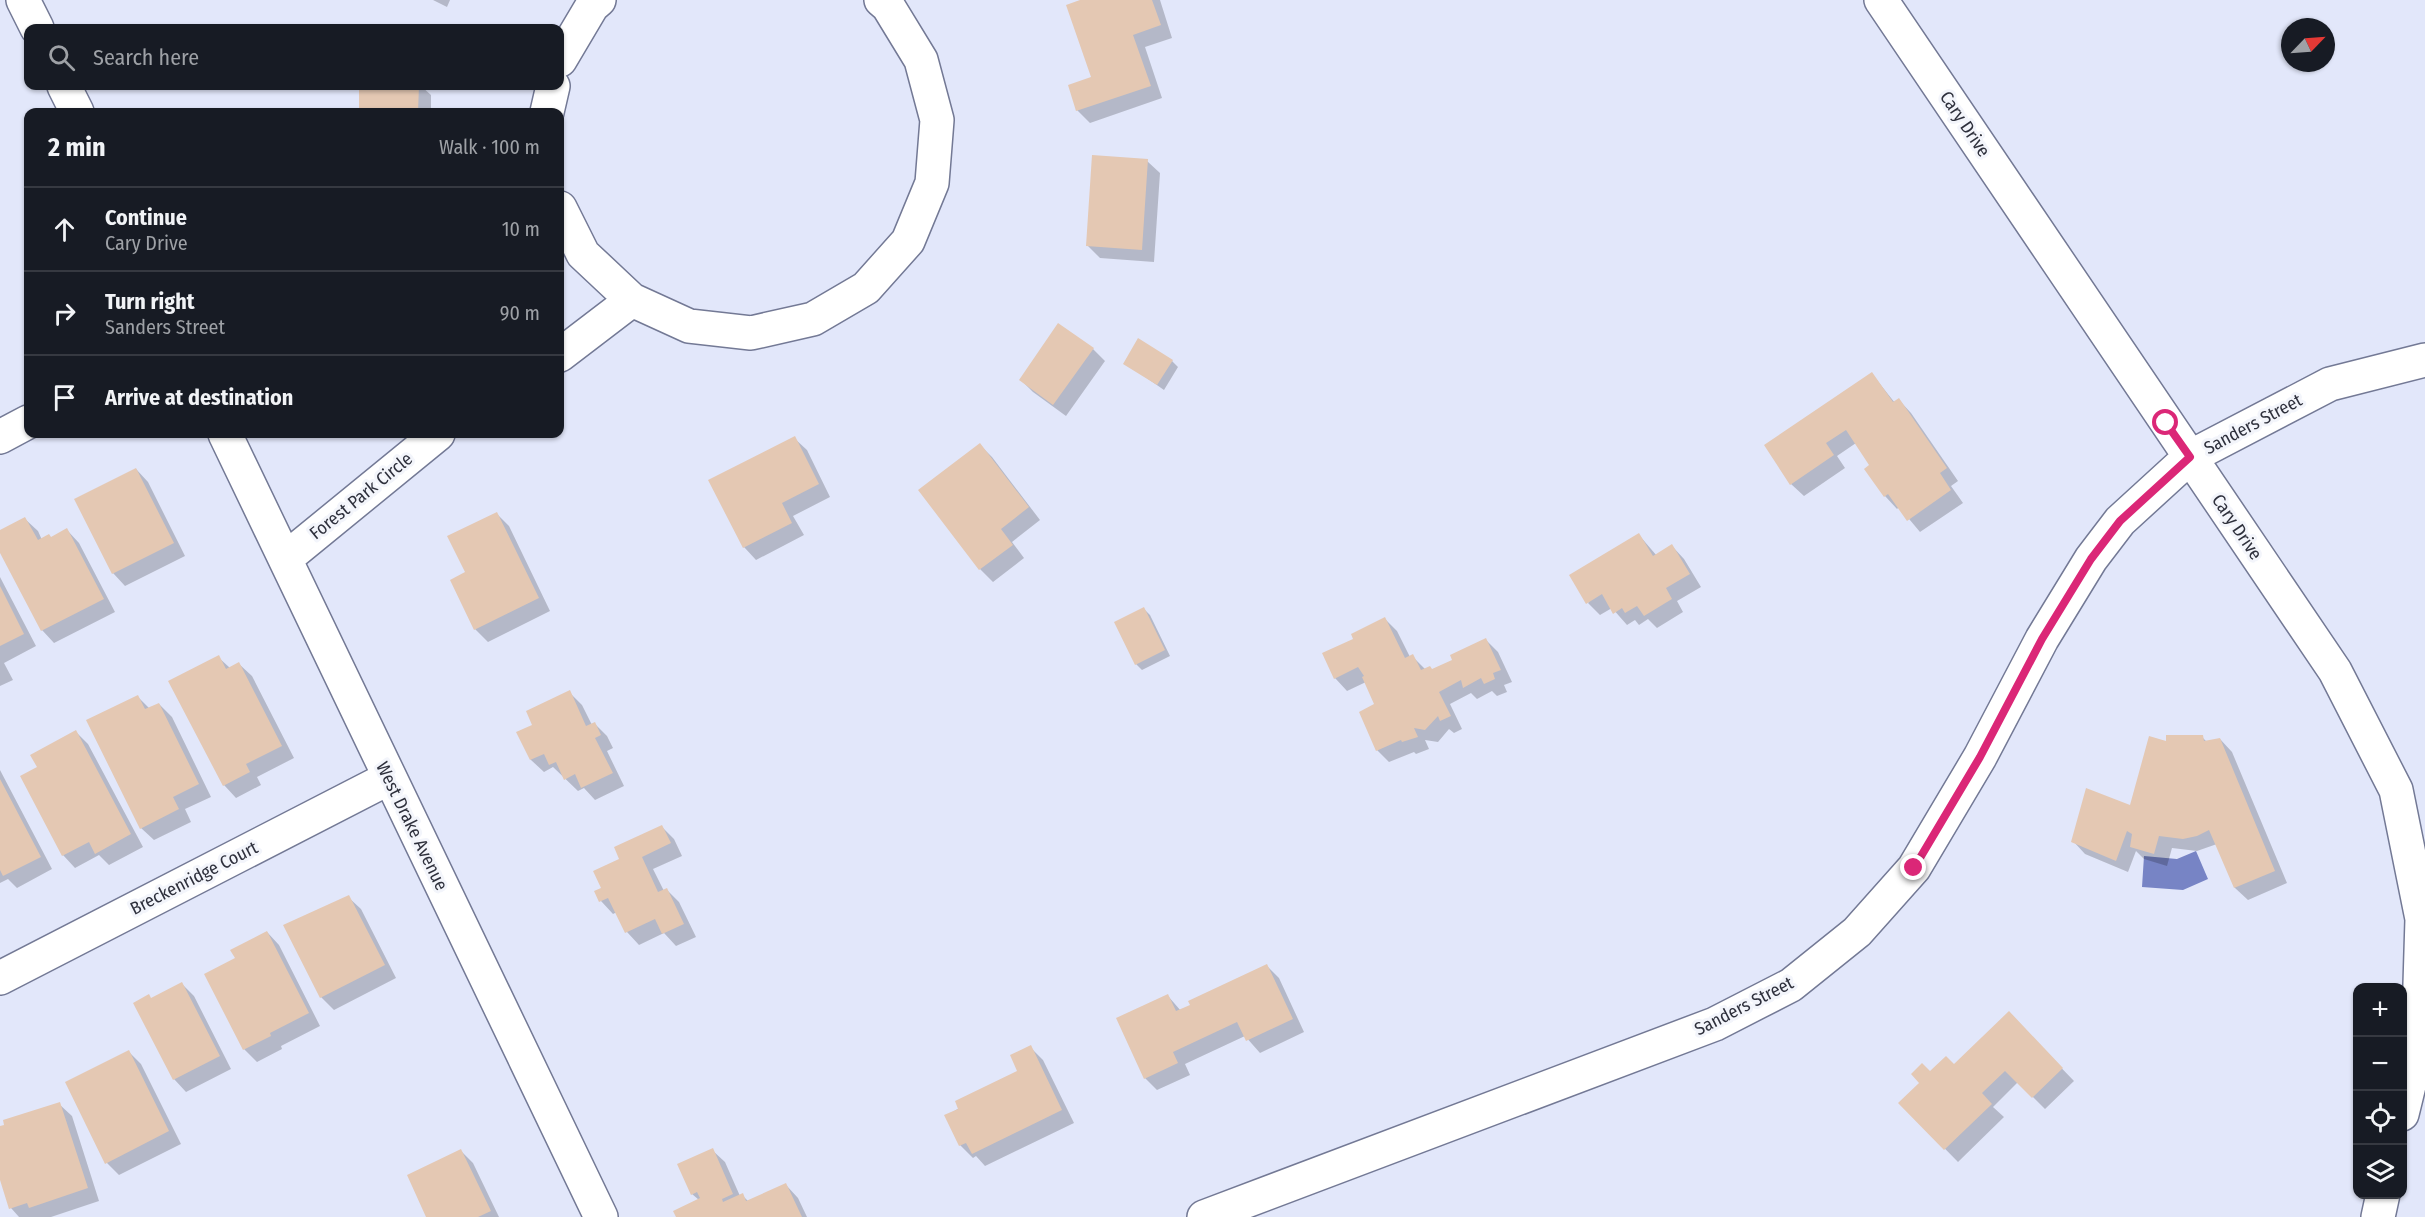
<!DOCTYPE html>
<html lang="en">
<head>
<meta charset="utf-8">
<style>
  :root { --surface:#171b24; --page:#20242c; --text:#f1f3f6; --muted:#9ea1a6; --line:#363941 }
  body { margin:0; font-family:"Fira Sans Condensed",sans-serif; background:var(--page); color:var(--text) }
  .controls { position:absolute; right:18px; bottom:18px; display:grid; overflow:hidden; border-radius:12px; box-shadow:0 2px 4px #0004 }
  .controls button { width:54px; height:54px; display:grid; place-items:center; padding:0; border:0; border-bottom:2px solid var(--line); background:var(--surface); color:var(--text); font:30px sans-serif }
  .compass { position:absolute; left:2281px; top:18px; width:54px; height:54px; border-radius:50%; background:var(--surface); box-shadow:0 2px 4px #0004; rotate:65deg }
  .stop { position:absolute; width:18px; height:18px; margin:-14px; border:4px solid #db2777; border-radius:50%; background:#fff }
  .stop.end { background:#db2777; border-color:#fff; box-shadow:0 2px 6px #0008 }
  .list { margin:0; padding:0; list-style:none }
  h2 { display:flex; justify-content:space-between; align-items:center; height:78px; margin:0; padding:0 24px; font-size:26px }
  h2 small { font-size:20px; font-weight:400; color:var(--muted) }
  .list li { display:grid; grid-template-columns:39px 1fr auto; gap:18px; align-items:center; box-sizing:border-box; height:84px; padding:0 24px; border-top:2px solid var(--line) }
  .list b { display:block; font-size:22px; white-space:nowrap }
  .list p { margin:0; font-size:20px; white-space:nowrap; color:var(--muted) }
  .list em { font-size:20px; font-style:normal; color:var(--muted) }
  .icon { flex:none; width:33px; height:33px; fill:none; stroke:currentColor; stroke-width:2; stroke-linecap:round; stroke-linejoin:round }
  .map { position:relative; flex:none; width:2425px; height:1217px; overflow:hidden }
  .search { position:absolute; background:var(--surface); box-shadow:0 2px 4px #0004; left:24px; top:24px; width:540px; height:66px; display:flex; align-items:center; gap:15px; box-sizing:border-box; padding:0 21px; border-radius:12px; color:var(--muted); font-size:22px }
  .panel { position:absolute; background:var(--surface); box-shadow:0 2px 4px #0004; left:24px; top:108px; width:540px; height:330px; border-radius:12px }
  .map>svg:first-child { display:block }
  .water { fill:#7784c5 }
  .shadow { fill:#0003 }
  .building { fill:#e4c8b3 }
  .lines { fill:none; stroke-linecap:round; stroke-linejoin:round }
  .minor-casing { stroke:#737995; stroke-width:36 }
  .minor { stroke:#fff; stroke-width:33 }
  .route { stroke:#db2777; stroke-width:8 }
  .labels { text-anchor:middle; stroke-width:6; stroke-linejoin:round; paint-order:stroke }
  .street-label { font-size:18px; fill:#2e303c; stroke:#f3f5fb }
</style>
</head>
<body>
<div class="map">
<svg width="2425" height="1217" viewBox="0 0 2425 1217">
  <rect width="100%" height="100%" fill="#e2e7fa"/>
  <path class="water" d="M2196,851L2208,879L2183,890L2142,887L2144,856L2177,859Z"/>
  <path class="shadow" d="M433,0H450L447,7Z
    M1085,0H1160L1172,38L1145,47L1162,98L1090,123L1077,110L1093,78Z
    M361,86H421L431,95V112H360Z
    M1147,161L1160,173L1154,262L1100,258L1088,246Z
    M1093,349L1105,361L1066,416L1033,392L1021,380Z
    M1172,361L1178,367L1164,390L1125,363Z
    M1872,374L1895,403L1899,400L1911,413L1958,481L1951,486L1963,503L1920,532L1899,507L1897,509L1885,496L1871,465L1856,443L1837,456L1845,468L1804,496L1791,484Z
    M794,438L807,450L830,497L793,516L804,535L756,560L744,547Z
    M980,445L992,457L1040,520L1012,542L1024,558L993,582L980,569L920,490Z
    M136,469L148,482L185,556L125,586L113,573Z
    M497,514L509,526L550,611L488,642L475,629L467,573Z
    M25,519L38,531L42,540L51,539L67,530L79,543L115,612L54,643L42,630L0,550V532Z
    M1639,535L1657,556L1672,546L1684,559L1701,587L1677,601L1683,612L1657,628L1648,619L1639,625L1635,620L1627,625L1612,608L1600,615L1588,603Z
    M0,577L36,646L4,663L13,680L0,686Z
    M1144,609L1150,615L1170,656L1142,670L1136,664Z
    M1385,619L1397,631L1410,657L1412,656L1425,669L1432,670L1454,660L1486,640L1498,652L1512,682L1504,685L1507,692L1497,696L1492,691L1477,699L1471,693L1450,704L1462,729L1454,733L1449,729L1438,742L1425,740L1429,749L1416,754L1414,752L1389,762L1377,750L1376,705L1366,682L1347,691L1335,678L1355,640Z
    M218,657L230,668L239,664L252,676L294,758L257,777L261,785L236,798L224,785Z
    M569,692L582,705L592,725L595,724L607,736L613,748L607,751L624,786L595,800L584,788L578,791L553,767L544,772L531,760L518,733L534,726Z
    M138,697L150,709L159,704L172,717L211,797L185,809L191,822L154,840L141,828Z
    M76,732L88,744L143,847L109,865L99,855L75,868L63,855L39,768Z
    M2202,737L2207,742L2220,739L2232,752L2287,883L2248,900L2235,888L2217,844L2197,851L2172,848L2167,866L2144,859L2136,851L2128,872L2085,854L2073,841L2131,807L2168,742Z
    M0,770L52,869L17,888L8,879L0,883Z
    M662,827L674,839L682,856L653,869L664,891L667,890L679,902L696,937L676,946L664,933L639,945L627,932L617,912L613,914L601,901L596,892L603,889L621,859Z
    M348,897L361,909L396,978L334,1010L321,997Z
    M267,932L279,945L320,1026L281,1046L282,1049L257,1062L244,1049L237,959Z
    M1267,966L1279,978L1304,1032L1260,1053L1245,1036L1185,1064L1190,1075L1157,1090L1145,1078L1168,996L1181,1011Z
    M182,984L194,996L231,1069L186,1092L174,1079L152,999Z
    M2021,1026L2074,1081L2045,1109L2018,1082L1993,1107L2004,1117L1958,1162L1900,1103L1931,1073L1954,1066Z
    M1030,1047L1043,1060L1074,1123L985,1166L976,1156L973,1158L960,1145L946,1116L1019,1072Z
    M129,1052L141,1064L181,1144L119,1175L107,1163Z
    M59,1104L72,1116L99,1201L51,1217H19L11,1208L0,1176V1128Z
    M712,1150L725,1162L740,1196L742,1195L749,1202L786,1185L798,1198L807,1217H677L699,1200L692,1194Z
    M461,1151L473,1163L499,1217H428Z"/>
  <path class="building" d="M1080,0H1152L1161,25L1133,35L1151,86L1076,111L1068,85L1091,77L1066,5Z
    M359,86H419L418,112H359Z
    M1092,155L1148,159L1142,250L1086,246Z
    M1058,323L1094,348L1053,405L1019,380Z
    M1138,338L1173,360L1157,385L1123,364Z
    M1872,372L1893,402L1899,398L1947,468L1940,473L1951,490L1907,521L1888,494L1884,497L1864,469L1869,465L1846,430L1826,443L1834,455L1790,485L1764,445Z
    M795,436L819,484L782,503L792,523L743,548L708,480Z
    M980,443L1029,507L1001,529L1013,545L979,570L918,490Z
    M136,468L174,543L112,574L74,499Z
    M497,512L539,598L474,630L450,580L465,572L447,536Z
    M25,517L38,540L49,534L51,537L67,528L104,599L41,631L0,553V530Z
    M1639,533L1653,556L1672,544L1690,574L1666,588L1672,599L1644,616L1637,606L1625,613L1622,608L1613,614L1602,594L1586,604L1569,575Z
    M0,586L24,634L0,646Z
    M1144,607L1165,650L1135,665L1114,622Z
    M1385,617L1405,658L1413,654L1421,670L1430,666L1432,669L1452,660L1450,655L1486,638L1501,670L1493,673L1495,679L1484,684L1481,678L1463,688L1461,680L1439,692L1451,716L1440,721L1438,716L1425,730L1414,728L1418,737L1402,742L1401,740L1376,751L1359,712L1374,704L1362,677L1364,676L1358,667L1334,679L1322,653L1353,639L1351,634Z
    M219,655L226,669L239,662L282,746L246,764L250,772L223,786L168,681Z
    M570,690L586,726L595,722L601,735L595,738L613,773L581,788L575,774L564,780L556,762L549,765L544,754L530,760L516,732L532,725L526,711Z
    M138,695L145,709L159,703L199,784L173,797L179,809L140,829L86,720Z
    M76,730L131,834L95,854L89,842L62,856L20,776L37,767L30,755Z
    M2166,735H2203L2204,741L2220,738L2275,871L2234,888L2209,830L2197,836L2183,839L2159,836L2154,854L2130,847L2132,834L2127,831L2116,861L2071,842L2086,788L2130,805L2149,736L2166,741Z
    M0,779L41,857L3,876L0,870Z
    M662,825L671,843L642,857L658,892L667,888L684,924L662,934L655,919L625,933L608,898L599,902L594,891L601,888L593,871L619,859L614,847Z
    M349,895L385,965L320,998L283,925Z
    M267,931L309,1013L270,1033L271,1036L243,1050L204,974L235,958L230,950Z
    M1267,964L1293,1019L1246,1041L1237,1022L1173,1052L1178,1063L1144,1079L1116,1018L1168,994L1176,1011L1190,1005L1188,1001Z
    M182,982L220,1056L173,1080L133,1003L149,994L151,998Z
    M2009,1011L2063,1068L2032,1098L2005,1071L1982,1093L1992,1104L1944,1150L1898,1103L1919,1083L1911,1074L1922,1063L1930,1071L1946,1056L1954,1064Z
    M1031,1045L1062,1110L972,1154L966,1143L959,1146L944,1115L958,1109L955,1101L1017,1071L1010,1055Z
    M129,1050L169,1131L105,1164L65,1082Z
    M60,1102L88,1188L29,1208L27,1203L9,1209L0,1180V1126L4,1125L3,1120Z
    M713,1148L733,1194L722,1199L723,1202L743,1193L746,1201L786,1183L802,1217H676L673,1211L700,1198L697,1192L691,1195L677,1164Z
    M461,1149L491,1211L478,1217H426L407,1175Z"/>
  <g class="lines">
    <g class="minor-casing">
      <path id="minor" d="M23,0L37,28
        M1881,0L2335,671L2396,790L2422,919L2418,1049L2402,1114
        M560,60L592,6L599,0
        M64,86L77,112
        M547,112L553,86
        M560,208L583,254L632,300L689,326L751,333L813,319L866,288L908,241L932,183L937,120L921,60L888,6L881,0
        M560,355L632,300
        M225,434L601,1217
        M0,437L28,422
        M285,559L438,434
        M0,978L389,778
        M1204,1217L1715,1024L1791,985L1857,932L1914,868L1980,757L2042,639L2091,559L2120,521L2190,457L2330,384L2425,360
        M2378,1217L2383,1194"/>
    </g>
    <use href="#minor" class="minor"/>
  </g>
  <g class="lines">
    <path class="route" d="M1914,868L1980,757L2042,639L2091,559L2120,521L2190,457L2166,423"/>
  </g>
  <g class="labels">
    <g class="street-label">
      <text transform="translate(1965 124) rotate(56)" y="6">Cary Drive</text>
      <text transform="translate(2253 424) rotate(-28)" y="6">Sanders Street</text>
      <text transform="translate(361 496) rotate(-39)" y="6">Forest Park Circle</text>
      <text transform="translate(2237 527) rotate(56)" y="6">Cary Drive</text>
      <text transform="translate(412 826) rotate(64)" y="6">West Drake Avenue</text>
      <text transform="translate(194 878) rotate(-27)" y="6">Breckenridge Court</text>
      <text transform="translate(1744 1006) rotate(-27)" y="6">Sanders Street</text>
    </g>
  </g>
</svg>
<div class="controls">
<button>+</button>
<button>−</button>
<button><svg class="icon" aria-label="locate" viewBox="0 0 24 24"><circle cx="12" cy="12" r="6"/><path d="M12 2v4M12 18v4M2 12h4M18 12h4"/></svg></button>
<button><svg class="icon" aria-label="layers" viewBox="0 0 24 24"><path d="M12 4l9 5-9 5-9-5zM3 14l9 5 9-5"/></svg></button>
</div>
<svg class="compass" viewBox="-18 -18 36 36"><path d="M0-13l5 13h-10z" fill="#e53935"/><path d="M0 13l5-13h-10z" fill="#9ea1a6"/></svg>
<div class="stop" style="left:2166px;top:423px"></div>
<div class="stop end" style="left:1914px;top:868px"></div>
<div class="search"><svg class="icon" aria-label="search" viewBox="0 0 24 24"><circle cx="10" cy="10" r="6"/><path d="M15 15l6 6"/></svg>Search here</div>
<section class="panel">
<h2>2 min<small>Walk · 100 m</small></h2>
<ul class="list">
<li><svg class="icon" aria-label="ahead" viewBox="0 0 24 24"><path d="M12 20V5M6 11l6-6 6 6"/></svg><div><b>Continue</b><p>Cary Drive</p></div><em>10 m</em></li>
<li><svg class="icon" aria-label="right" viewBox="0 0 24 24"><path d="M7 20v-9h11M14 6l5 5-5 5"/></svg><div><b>Turn right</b><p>Sanders Street</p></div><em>90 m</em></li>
<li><svg class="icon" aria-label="arrive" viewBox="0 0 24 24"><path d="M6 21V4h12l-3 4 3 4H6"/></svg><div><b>Arrive at destination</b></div></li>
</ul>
</section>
</div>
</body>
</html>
